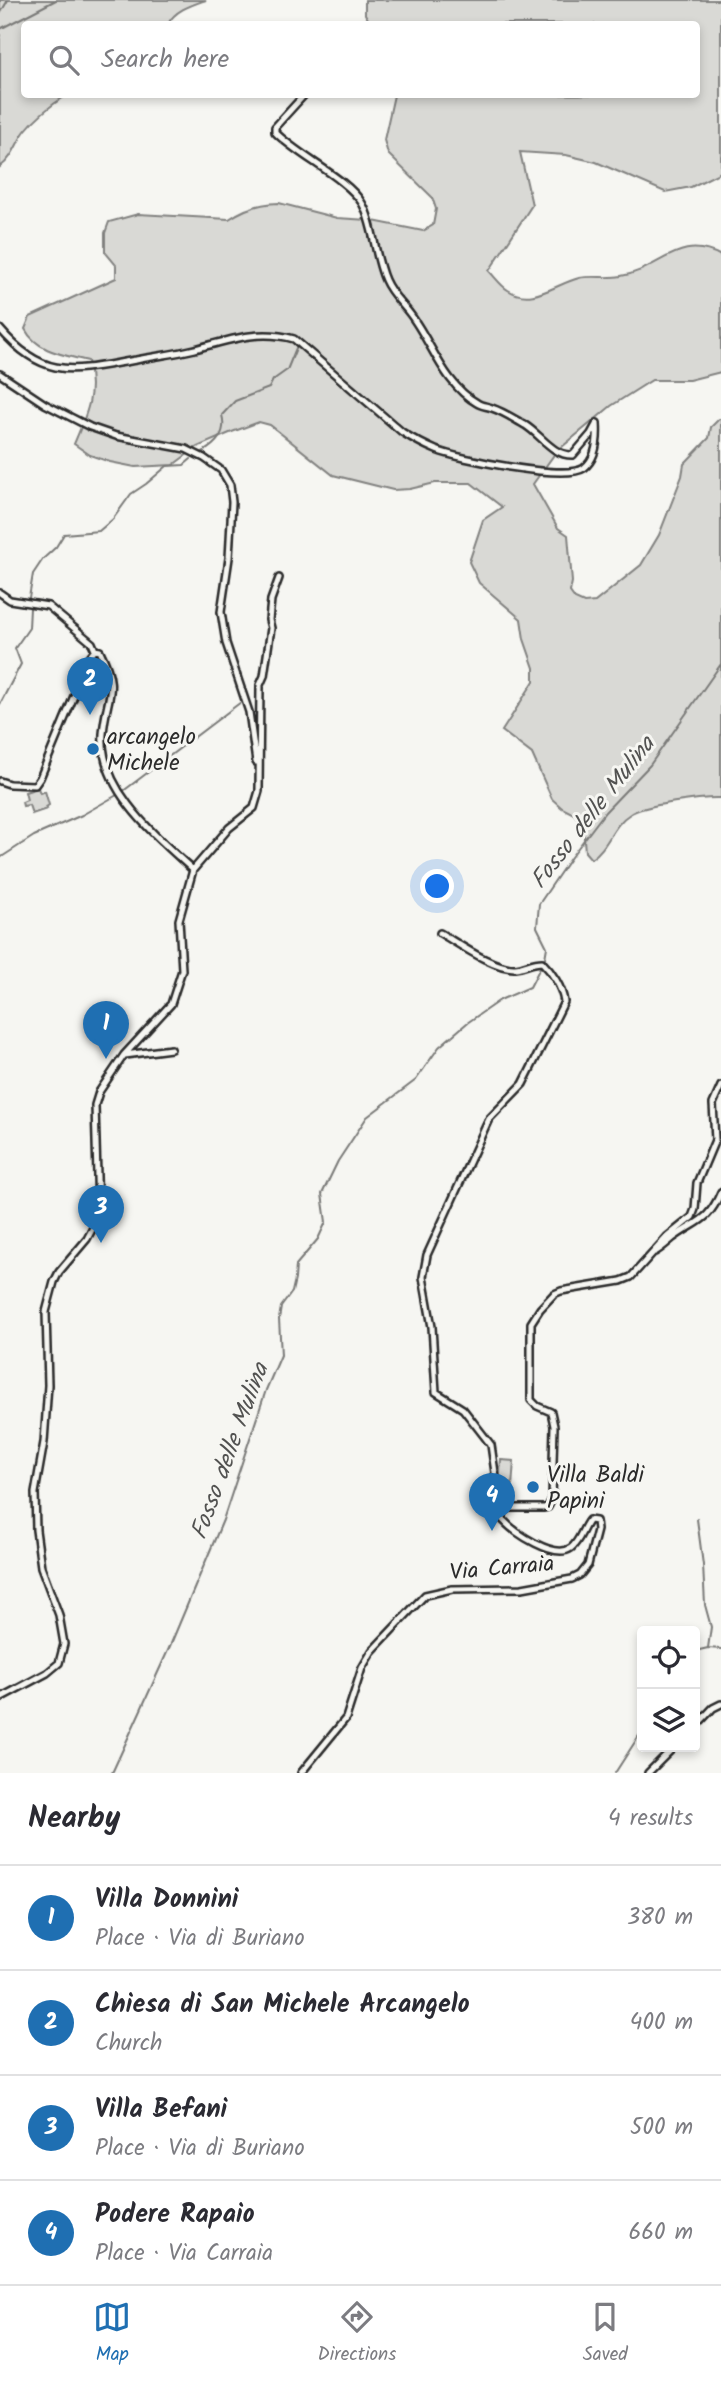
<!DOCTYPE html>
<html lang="en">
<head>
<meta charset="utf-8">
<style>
  :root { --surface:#fff; --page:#f7f7f7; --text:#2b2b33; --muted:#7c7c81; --line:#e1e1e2; --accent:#1f6fb2 }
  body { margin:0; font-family:Kalam,sans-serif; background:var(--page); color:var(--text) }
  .controls { position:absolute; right:21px; bottom:21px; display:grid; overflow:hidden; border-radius:7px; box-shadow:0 4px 10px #0003 }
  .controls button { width:63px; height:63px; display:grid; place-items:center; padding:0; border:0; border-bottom:2px solid var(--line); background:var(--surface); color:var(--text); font:35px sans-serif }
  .you { position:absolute; left:438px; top:887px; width:24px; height:24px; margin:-18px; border:5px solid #fff; border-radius:50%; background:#1a73e8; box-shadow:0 0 0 10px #1a73e833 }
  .badge { display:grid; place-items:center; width:46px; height:46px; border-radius:50%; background:var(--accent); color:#fff; font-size:23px; font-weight:700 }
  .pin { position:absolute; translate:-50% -58px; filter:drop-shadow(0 2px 4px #0008) }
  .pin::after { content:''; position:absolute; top:37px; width:24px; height:21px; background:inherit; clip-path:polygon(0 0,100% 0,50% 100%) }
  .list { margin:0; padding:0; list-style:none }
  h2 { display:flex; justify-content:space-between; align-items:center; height:91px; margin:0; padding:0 28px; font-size:30px }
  h2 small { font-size:23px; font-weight:400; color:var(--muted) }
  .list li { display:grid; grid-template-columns:46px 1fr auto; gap:21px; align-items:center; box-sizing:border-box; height:105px; padding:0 28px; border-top:2px solid var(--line) }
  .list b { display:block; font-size:26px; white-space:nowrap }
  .list p { margin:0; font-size:23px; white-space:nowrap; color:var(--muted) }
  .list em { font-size:23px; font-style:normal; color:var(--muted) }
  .icon { flex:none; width:38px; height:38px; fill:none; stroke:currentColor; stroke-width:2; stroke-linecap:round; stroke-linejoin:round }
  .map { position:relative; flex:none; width:721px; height:1773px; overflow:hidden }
  .search { position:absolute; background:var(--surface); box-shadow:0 4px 10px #0003; left:21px; right:21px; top:21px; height:77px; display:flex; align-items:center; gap:18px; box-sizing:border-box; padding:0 24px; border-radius:7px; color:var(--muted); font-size:26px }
  .sheet { height:511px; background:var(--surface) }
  nav { display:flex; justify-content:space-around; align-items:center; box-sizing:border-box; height:98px; border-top:2px solid var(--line); background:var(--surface); font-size:19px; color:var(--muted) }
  nav a { display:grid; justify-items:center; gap:4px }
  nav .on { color:var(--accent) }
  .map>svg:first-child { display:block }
  .green { fill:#d9d9d5; stroke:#828280; stroke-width:2 }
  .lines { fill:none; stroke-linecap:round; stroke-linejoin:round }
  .stream { stroke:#7a7a78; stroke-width:2 }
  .minor-casing { stroke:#2b2b2b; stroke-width:10 }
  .minor { stroke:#f6f6f2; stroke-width:5 }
  .poi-dot { fill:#1f6fb2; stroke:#f6f6f2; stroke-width:2.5 }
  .labels { text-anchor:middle; stroke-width:6; stroke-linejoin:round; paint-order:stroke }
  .poi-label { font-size:23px; fill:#2b2b2b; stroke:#f6f6f2; text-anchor:start }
  .street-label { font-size:23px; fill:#2b2b2b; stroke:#f6f6f2 }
  .water-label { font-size:24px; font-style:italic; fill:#525251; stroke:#f6f6f2 }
</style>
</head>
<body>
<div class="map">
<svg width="721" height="1773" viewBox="0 0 721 1773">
  <rect width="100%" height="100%" fill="#f6f6f2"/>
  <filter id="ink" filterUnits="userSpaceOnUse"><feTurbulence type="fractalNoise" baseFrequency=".0143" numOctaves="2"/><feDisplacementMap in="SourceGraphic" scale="14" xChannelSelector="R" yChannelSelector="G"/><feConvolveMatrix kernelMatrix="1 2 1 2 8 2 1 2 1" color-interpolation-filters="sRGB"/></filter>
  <g filter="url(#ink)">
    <path class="green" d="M0,0H206C192,5 175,10 168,24H24V94L67,95C51,105 37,116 25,131C16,143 13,158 0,167Z
      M365,0H721V172L691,187L665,192L596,162L566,155L520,152L532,205L489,271C495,277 501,286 508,290C532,306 555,284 579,278C593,275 607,279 621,276C660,270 679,233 721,256V372L689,380H652L611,406L556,452L533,484L558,528L568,535L572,582L570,592L575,599L584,603L595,602L641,565L659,535L682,476L684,464L709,438L711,427L719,419H721V798C704,797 643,805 630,814C612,825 609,847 591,859L585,852L583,826L574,814L562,808L552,799L532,754L502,731L534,681V668L524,639L521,619L479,583L469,562L483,520L502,507L471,483H435L410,489L393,490L333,475L270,425L259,422L232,432L197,447L173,465L135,467L110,462L90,455L74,444C87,413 96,395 88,361C65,355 37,352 25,329L30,317L116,278V265L105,252V233L109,222L138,214L229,219C244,209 261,203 279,203L337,218L368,220L423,231L433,225L436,209L432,197L388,154L384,140L394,95L696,94V24H371L365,14Z
      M38,788L40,793L45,791L49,805L46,807L47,809L32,814L29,805L23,806L22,802L27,800L25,792Z
      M501,1460L514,1461L512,1487L499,1486Z"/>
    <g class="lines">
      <path class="stream" d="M0,14L8,0
        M0,29L56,0
        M201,453C217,444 227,433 222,415L235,401L269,388L273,380L287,370L296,348
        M29,598L33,574L43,559L56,547L64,534L99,531L113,519L131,494L146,484L167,466L184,465L191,459
        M0,704L21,664L15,648L29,628L30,608
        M122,792L241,702
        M0,858L34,836L82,815L117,795
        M697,1519L703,1565L705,1605L711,1627L708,1648
        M695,1651L708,1648L721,1649
        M112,1773L170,1646L223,1520L266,1390L281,1355L279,1319L281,1307L292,1292L295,1279L296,1265L318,1239L326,1222L322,1194L338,1161L367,1117L416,1080L439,1047L467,1023L500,1000L530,987L545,958L547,947L537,927L539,904L571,857L605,812L650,765L721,664
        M615,1773L642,1731"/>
      <g class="minor-casing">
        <path id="minor" d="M305,94L275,127V132C298,156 347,178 362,203C373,221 375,258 385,280C391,294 401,302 410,314C431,341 444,385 477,403C481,406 487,406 492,408C504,412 514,419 525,425C541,435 553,456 573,455L591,434L597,423
          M0,329C45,382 76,370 136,360C156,356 175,354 195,349C229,340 259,329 294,339L402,432C413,439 424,445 436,450C458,459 566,481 584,468C597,458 598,438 597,423
          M0,374L45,404L90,427L116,436L186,449L204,458L221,470L230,485L232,502L229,558L221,612L226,643L249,712L256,762
          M0,593L10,600L48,606L92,643L95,650L100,651C120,691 106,695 103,734C99,790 156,836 193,870
          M0,781L9,784L35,785L40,778L91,655L95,650
          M440,933C459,944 494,969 515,968C525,967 532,962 542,962C552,972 562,987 564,1002L523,1084L489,1119L427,1255L423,1277L432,1327L436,1392L463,1409L491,1445L500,1507L503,1513
          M125,1055L171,1049
          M655,1252C662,1248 667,1243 673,1238C697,1220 708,1223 721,1192
          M0,1698L47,1673L59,1663L64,1644L59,1615L41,1567L36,1530L35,1493L44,1442L48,1385L46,1312L54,1282L59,1272L87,1239L95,1224L98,1212L95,1105L99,1092L124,1055L171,1004L182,970L179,920L193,870L229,828L254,808L259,791L260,685L264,676L271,628L269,620L271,600L279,578
          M695,1727L713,1708L721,1704
          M301,1773L346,1718L362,1668L372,1651L425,1595L452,1589L522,1588L572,1579L580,1575L588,1565L597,1530L596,1521L589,1520C582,1529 580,1541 571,1548C555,1560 515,1533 503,1520V1513L509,1508H544L548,1507L552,1499L554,1426L551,1412L537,1406L531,1400V1323L540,1309L554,1294L561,1291L621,1281L631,1277L667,1237L692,1217L695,1209L697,1183L715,1140L713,1104L721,1086
          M648,1773L674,1747"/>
      </g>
      <use href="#minor" class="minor"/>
    </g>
  </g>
  <g class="poi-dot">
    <circle cx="93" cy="749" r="7"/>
    <circle cx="533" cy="1487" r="7"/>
  </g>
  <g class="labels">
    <g class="poi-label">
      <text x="107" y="744">arcangelo<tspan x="107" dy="26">Michele</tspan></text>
      <text x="547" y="1482">Villa Baldi<tspan x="547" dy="26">Papini</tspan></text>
    </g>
    <g class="street-label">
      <text transform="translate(502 1567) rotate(-5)" y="8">Via Carraia</text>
    </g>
    <g class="water-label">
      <text transform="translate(592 812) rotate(-52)" y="8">Fosso delle Mulina</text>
      <text transform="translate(229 1451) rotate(-70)" y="8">Fosso delle Mulina</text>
    </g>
  </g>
</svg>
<div class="controls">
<button><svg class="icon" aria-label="locate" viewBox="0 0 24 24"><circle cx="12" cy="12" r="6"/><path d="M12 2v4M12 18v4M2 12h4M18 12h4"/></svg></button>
<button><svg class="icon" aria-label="layers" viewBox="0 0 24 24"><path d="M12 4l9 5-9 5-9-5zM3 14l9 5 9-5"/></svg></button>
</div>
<div class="you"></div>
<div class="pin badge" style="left:106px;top:1059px">1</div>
<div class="pin badge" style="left:90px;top:715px">2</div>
<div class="pin badge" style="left:101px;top:1243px">3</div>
<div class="pin badge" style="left:492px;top:1531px">4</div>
<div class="search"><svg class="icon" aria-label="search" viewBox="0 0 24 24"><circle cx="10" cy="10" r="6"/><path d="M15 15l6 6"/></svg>Search here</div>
</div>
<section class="sheet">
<h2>Nearby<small>4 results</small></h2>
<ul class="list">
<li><span class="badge">1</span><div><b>Villa Donnini</b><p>Place · Via di Buriano</p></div><em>380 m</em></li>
<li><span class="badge">2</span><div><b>Chiesa di San Michele Arcangelo</b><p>Church</p></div><em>400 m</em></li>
<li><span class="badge">3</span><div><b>Villa Befani</b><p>Place · Via di Buriano</p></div><em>500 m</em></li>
<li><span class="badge">4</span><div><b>Podere Rapaio</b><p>Place · Via Carraia</p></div><em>660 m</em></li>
</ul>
</section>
<nav>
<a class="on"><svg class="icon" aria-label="map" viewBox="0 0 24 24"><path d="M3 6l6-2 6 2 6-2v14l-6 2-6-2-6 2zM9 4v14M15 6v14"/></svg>Map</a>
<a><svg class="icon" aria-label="directions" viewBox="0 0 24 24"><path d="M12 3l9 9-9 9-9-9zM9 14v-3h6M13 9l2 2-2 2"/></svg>Directions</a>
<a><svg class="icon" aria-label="saved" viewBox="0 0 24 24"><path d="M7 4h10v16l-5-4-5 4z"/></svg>Saved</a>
</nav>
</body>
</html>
